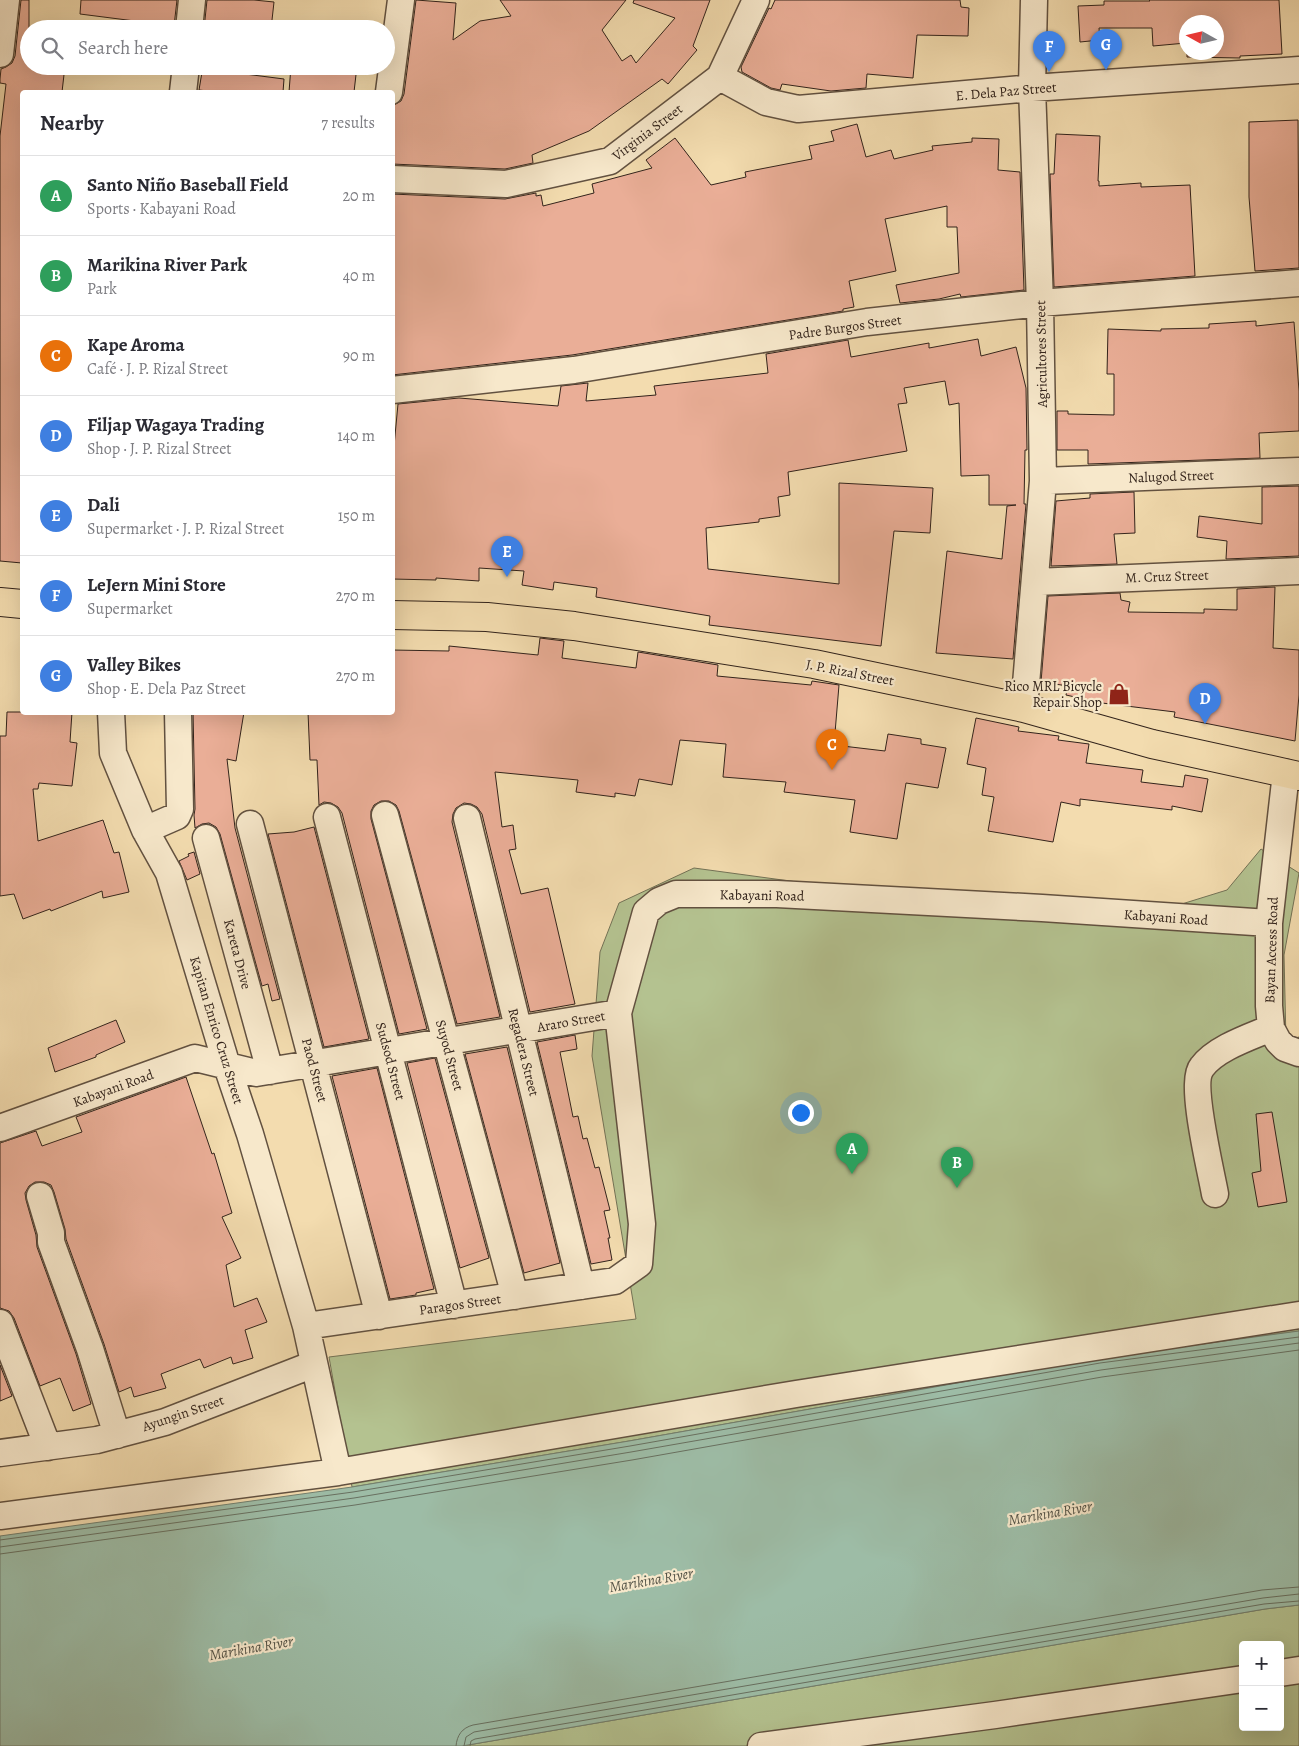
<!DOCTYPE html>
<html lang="en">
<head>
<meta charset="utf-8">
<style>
  :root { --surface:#fff; --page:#f7f7f7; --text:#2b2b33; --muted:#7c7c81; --line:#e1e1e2; --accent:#ea580c }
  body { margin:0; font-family:Alegreya,serif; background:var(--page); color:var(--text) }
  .controls { position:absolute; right:15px; bottom:15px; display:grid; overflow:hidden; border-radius:5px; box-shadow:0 5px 20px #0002 }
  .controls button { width:45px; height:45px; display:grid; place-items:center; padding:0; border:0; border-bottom:1px solid var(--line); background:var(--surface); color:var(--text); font:25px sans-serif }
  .compass { position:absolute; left:1179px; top:15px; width:45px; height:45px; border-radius:50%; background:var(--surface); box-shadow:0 5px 20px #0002; rotate:278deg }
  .you { position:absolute; left:800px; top:1112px; width:18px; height:18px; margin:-12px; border:4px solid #fff; border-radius:50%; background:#1a73e8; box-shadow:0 0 0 8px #1a73e833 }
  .badge { display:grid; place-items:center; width:32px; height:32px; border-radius:50%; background:var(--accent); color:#fff; font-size:16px; font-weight:700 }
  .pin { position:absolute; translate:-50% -41px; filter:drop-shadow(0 1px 2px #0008) }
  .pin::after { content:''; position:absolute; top:26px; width:18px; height:15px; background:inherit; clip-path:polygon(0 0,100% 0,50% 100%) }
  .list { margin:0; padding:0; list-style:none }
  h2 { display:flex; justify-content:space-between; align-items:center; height:65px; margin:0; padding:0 20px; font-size:21px }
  h2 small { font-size:16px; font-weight:400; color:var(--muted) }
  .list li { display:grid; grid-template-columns:32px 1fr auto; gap:15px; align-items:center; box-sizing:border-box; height:80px; padding:0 20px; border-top:1px solid var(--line) }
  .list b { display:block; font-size:19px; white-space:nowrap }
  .list p { margin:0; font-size:16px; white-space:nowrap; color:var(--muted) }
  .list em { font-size:16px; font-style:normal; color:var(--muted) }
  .icon { flex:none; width:28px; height:28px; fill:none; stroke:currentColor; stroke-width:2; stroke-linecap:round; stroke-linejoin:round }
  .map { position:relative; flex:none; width:1299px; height:1746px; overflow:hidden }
  .search { position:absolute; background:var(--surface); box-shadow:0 5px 20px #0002; left:20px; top:20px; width:375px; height:55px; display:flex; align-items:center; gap:12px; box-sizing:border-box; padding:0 18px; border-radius:28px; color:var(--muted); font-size:19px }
  .panel { position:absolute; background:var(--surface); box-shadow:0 5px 20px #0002; left:20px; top:90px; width:375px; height:625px; border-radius:5px }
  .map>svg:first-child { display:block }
  .green { fill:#b4c290; stroke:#737256; fill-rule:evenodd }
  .water { fill:#9dbca6; stroke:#727f6e }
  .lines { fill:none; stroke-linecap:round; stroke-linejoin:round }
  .shore { stroke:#687060; stroke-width:1 }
  .building { fill:#eaae97; stroke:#32231b }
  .minor-casing { stroke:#625140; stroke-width:29 }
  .major-casing { stroke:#32231b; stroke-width:30 }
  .minor { stroke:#f7e8cb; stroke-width:26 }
  .major { stroke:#f3dcaf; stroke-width:28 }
  .labels { text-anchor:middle; stroke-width:4.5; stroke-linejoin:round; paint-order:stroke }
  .street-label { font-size:14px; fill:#32231b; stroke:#f7e8cb }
  .poi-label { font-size:14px; fill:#32231b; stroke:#f7e8cb; text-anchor:end }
  .water-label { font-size:15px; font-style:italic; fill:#525145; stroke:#f7e8cb }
</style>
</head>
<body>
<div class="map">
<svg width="1299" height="1746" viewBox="0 0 1299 1746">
  <rect width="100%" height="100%" fill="#f3dcaf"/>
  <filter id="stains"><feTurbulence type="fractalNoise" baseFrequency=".004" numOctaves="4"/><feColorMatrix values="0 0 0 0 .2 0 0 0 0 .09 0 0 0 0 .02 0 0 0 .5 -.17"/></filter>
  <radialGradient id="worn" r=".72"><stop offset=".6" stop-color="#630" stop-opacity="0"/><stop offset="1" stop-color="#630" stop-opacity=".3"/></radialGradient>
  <path class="green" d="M1261,849L1299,873L1284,955L1286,1041L1299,1037V1331L1099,1358L629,1441L352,1487L329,1357L636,1319L592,1056L600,952L619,903L694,868L1114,925L1227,890Z
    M1299,1605V1746H462L1265,1609ZM1243,1645H1280V1727H1243Z"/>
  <path class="water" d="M1299,1331V1605L1265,1609L462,1746H0V1536L352,1487L629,1441L1099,1358Z"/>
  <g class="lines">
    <path class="shore" d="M0,1540L353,1492L630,1446L1100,1363L1299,1337
      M0,1547L354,1498L631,1452L1101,1370L1299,1343
      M0,1554L355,1505L632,1460L1102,1377L1299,1350
      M456,1746C457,1735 462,1728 473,1725L1262,1590L1299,1587
      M464,1746L466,1737L474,1732L1263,1598L1299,1594
      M470,1746L471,1741L475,1739L1264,1604L1299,1601"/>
  </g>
  <path class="building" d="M21,0H29V66H65L62,92H22V563L0,561V136L6,84L0,83V79L1,69L6,67L12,63L15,56Z
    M81,0H177L174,26L80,14Z
    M207,0H254L274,2L271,29H204Z
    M416,0L456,3L453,40L480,21L511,16L500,0H626L602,30L622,61L631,55L636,63L675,18L633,3L634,0H710L693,46L697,50L668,84L662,79L589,131L532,155L533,163L505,169L392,164V106L401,101L404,94Z
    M775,0H960L961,7L969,8L968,36L917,35L913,78L867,74L866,88L831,91L782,84L780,90L771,88L742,72L741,67L769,8L771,9Z
    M1149,0H1279L1282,54L1240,56V58L1187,57V52H1216V22H1186V43L1153,46L1152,28H1099L1100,40L1080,42L1078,6L1104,5V1H1150Z
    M203,66H246L245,74L284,79L283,92H216L199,90Z
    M291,66H357L354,92H289Z
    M1298,120L1299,268L1255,271L1249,197V122Z
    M857,124L866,157L891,150L894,159L933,150L932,146L972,142V138L999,139L998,170L1020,172L1024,290L961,297L960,294L939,299L900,303L896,285L959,273L957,227H947V206L885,219L896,271L849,281L854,307L843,309V311L572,355L392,375V194L505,199L536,193V196L541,195L543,206L594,193L592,184L652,168L646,160L675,138L711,185L746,177L745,172L812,159L809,146L834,141L831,131Z
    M1056,134L1100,136L1098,181H1099V186L1141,183V187L1190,185L1195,276L1054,287L1050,174H1054Z
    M1256,321V326L1294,322L1299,391V431L1259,433L1260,458L1088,464V450H1057V411H1068V414L1114,415V374H1107L1108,329L1161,331V329L1209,328V324Z
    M978,339L981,356L1016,347L1026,388L1027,450H1025L1024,504H1026L1013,659L936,653L947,551L1002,559L1007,506L1016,505H989V475L961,476L959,403L949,405L945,381L904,388L907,403L898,404L907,451L788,472L790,495L778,497L780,516L759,519V522L706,528L708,569L839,584V483L933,488L930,533L894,531L881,646L709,625L710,616L596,597L597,588L554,582L553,590L522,585L524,571L479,568V581L436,578V580L392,579V467L398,404L459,398L558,406L561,386L588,383L586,401L656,395L654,386L768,373L766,354L848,340L851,357L929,343V348Z
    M1299,486V556L1226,559L1227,541L1197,537L1199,516L1262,524V487Z
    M1134,492L1135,533L1114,534L1117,564L1051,566L1056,501L1090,498V494Z
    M1275,587L1273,648L1299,650V695L1295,741L1174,717L1175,712L1102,703L1066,695L1068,686L1041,682L1048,596L1120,593L1121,600L1130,602L1128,612L1204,613V609L1237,610V589Z
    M540,638L564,641L562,658L636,668L638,652L718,665L717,676L811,685L812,681L839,685L834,745L885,751L888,734L921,739V744L946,748L938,788L906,783L897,839L850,832L855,800L784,792L786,782L723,777L726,744L680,740L672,785L639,779L635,796L615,793V797L576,792L578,780L495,772L502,827L513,825L516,849L509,850L521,894L548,888L575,1004L530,1012L482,814L477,807L471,804L464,803L456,808L453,814L452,822L500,1017L457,1024L399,811L396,805L389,801H381L374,805L371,811V819L427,1029L399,1034L342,813L338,807L331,803L324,802L319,805L317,760H310L308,712H392V650L449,651V646L538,655Z
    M7,712H72L70,742L77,743L72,786L39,783L38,789H33L38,841L103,820L114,853L119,852L129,892L103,898L102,891L51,911L50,909L23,919L14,894L0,896V736H6Z
    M193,712H244L236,761L227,759L235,828L280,999L272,1001L268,984L262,986L220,834L216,827L209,823L202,824L195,828L194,815L195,809Z
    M976,718L1019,727L1018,731L1059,736L1058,740L1089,744L1086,763L1143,770L1141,782L1183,787L1185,775L1208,779L1202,812L1172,806V810L1080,799V806L1061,802L1053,842L988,831L994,797L982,795L986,768L967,764Z
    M314,827L369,1039L324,1047L268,834L294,832Z
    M194,852L200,874L187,880L179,861L189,856L188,854Z
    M116,1020L125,1042L96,1055V1057L55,1072L48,1048Z
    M575,1035L577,1049L560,1052L573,1117L578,1116L583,1139L587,1138L595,1168L599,1167L610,1210L604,1211L610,1238H608L612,1260L591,1264L537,1042Z
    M507,1047L560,1263L524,1273L465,1054Z
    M435,1058L489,1258L460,1268L407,1063Z
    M377,1068L434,1289L416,1293V1295L390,1299L332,1076Z
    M186,1077L212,1154L214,1153L232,1213L222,1217L241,1258L226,1265L234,1307L257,1298L267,1322L245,1330L253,1358L233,1364L231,1357L204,1368L200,1359L161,1374L166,1388L134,1397L131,1387L119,1392L104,1344L66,1239L65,1229L54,1192L51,1185L44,1182H35L29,1186L25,1193L26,1200L36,1235L37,1247L76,1354L91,1404L73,1411L60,1378L40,1386L14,1318L9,1311L0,1308V1143L36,1131L42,1146L82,1132L76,1117Z
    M1272,1112L1287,1202L1258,1207L1252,1173L1261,1171L1256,1114Z
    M0,1365L12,1396L0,1401Z"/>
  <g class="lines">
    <g class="minor-casing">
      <path id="minor" d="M189,29L192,0
        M0,54L6,0
        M720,77L766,102L798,109L1032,88L1299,70
        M183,92L186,66
        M389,92L401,0
        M392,179L506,184L610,161L720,77L756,0
        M392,390L574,370L867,322L1040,303L1299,283
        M1043,481L1299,471
        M1035,582L1299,571
        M1024,708L1043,481L1040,303L1032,88L1034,0
        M111,712L113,753L145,830L169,873L227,1066L250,1134L306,1326L338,1472
        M1286,773L1269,923V1006L1271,1028L1278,1041L1285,1048L1299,1053
        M385,815L515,1296
        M327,817L454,1305
        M467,818L581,1286
        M250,824L379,1316
        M145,830L177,816L180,809L178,712
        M206,838L270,1071
        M0,1128L195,1058L256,1073L618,1013
        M1215,1194C1211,1171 1189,1083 1202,1067C1216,1048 1250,1037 1271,1028
        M40,1196L51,1233V1242L90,1349L117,1435
        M0,1323L48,1447
        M306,1326L615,1281L639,1264L642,1224L618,1013L646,912L659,901L676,894H777L1042,908L1269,923
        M0,1453L97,1440L165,1422L314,1364
        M0,1516L338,1472L796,1394L1299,1315
        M1280,1673L1299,1670
        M761,1746L995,1715L1243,1679"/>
    </g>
    <g class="major-casing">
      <path id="major" d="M0,602L22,604
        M392,615L487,617L574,626L814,664L1024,708L1152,744L1299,776"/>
    </g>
    <use href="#minor" class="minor"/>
    <use href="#major" class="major"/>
  </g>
  <defs>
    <g id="shop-bare" transform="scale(1.725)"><path d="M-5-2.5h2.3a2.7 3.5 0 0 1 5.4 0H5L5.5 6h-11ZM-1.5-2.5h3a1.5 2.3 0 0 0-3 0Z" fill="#8f2418" stroke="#f7e8cb" stroke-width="2.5" paint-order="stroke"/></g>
  </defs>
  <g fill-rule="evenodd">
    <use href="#shop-bare" x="1119" y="694"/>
  </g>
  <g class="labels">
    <g class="street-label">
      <text transform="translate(1006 91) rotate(-5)" y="5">E. Dela Paz Street</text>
      <text transform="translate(647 132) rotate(-37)" y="5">Virginia Street</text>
      <text transform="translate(845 327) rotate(-8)" y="5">Padre Burgos Street</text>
      <text transform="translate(1041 354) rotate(-91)" y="5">Agricultores Street</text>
      <text transform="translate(1171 476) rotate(-2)" y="5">Nalugod Street</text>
      <text transform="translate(1167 576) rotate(-2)" y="5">M. Cruz Street</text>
      <text transform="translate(850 672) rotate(11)" y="5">J. P. Rizal Street</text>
      <text transform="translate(762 895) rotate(1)" y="5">Kabayani Road</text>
      <text transform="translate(1166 917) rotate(4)" y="5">Kabayani Road</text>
      <text transform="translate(1271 950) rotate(-88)" y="5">Bayan Access Road</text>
      <text transform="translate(238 954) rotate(75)" y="5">Kareta Drive</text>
      <text transform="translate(571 1021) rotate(-10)" y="5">Araro Street</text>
      <text transform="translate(217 1030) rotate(73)" y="5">Kapitan Enrico Cruz Street</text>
      <text transform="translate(524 1052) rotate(76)" y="5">Regadera Street</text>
      <text transform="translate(450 1055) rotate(75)" y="5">Suyod Street</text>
      <text transform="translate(391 1061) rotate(75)" y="5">Sudsod Street</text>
      <text transform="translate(315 1070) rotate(75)" y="5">Paod Street</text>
      <text transform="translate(113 1088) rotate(-20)" y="5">Kabayani Road</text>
      <text transform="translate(460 1304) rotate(-8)" y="5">Paragos Street</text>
      <text transform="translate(183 1413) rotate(-19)" y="5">Ayungin Street</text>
    </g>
    <g class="poi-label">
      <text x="1102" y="691">Rico MRL Bicycle<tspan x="1102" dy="16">Repair Shop</tspan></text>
    </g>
    <g class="water-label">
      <text transform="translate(1050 1513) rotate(-10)" y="5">Marikina River</text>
      <text transform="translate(651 1580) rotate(-10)" y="5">Marikina River</text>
      <text transform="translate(251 1648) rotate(-10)" y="5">Marikina River</text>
    </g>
  </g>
  <rect width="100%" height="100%" filter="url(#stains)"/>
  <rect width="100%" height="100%" fill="url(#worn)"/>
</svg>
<div class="controls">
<button>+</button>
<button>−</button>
</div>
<svg class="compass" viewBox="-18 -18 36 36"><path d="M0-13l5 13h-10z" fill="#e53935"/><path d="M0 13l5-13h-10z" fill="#7c7c81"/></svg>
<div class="you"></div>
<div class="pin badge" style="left:852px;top:1174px;background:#2e9e5b">A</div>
<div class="pin badge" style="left:957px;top:1188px;background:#2e9e5b">B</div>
<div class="pin badge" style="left:832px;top:770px;background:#e8710a">C</div>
<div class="pin badge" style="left:1205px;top:724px;background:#3f7fe0">D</div>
<div class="pin badge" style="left:507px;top:577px;background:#3f7fe0">E</div>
<div class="pin badge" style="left:1049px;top:72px;background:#3f7fe0">F</div>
<div class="pin badge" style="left:1106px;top:70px;background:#3f7fe0">G</div>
<div class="search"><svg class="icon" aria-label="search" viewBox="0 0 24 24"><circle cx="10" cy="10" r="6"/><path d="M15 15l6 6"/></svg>Search here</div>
<section class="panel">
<h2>Nearby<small>7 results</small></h2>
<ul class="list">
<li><span class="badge" style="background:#2e9e5b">A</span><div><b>Santo Niño Baseball Field</b><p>Sports · Kabayani Road</p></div><em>20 m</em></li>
<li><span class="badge" style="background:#2e9e5b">B</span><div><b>Marikina River Park</b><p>Park</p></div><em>40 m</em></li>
<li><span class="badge" style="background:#e8710a">C</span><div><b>Kape Aroma</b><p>Café · J. P. Rizal Street</p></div><em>90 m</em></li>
<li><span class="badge" style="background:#3f7fe0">D</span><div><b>Filjap Wagaya Trading</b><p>Shop · J. P. Rizal Street</p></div><em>140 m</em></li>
<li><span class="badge" style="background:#3f7fe0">E</span><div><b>Dali</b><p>Supermarket · J. P. Rizal Street</p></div><em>150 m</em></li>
<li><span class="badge" style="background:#3f7fe0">F</span><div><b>LeJern Mini Store</b><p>Supermarket</p></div><em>270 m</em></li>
<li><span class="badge" style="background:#3f7fe0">G</span><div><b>Valley Bikes</b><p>Shop · E. Dela Paz Street</p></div><em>270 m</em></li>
</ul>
</section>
</div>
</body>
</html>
